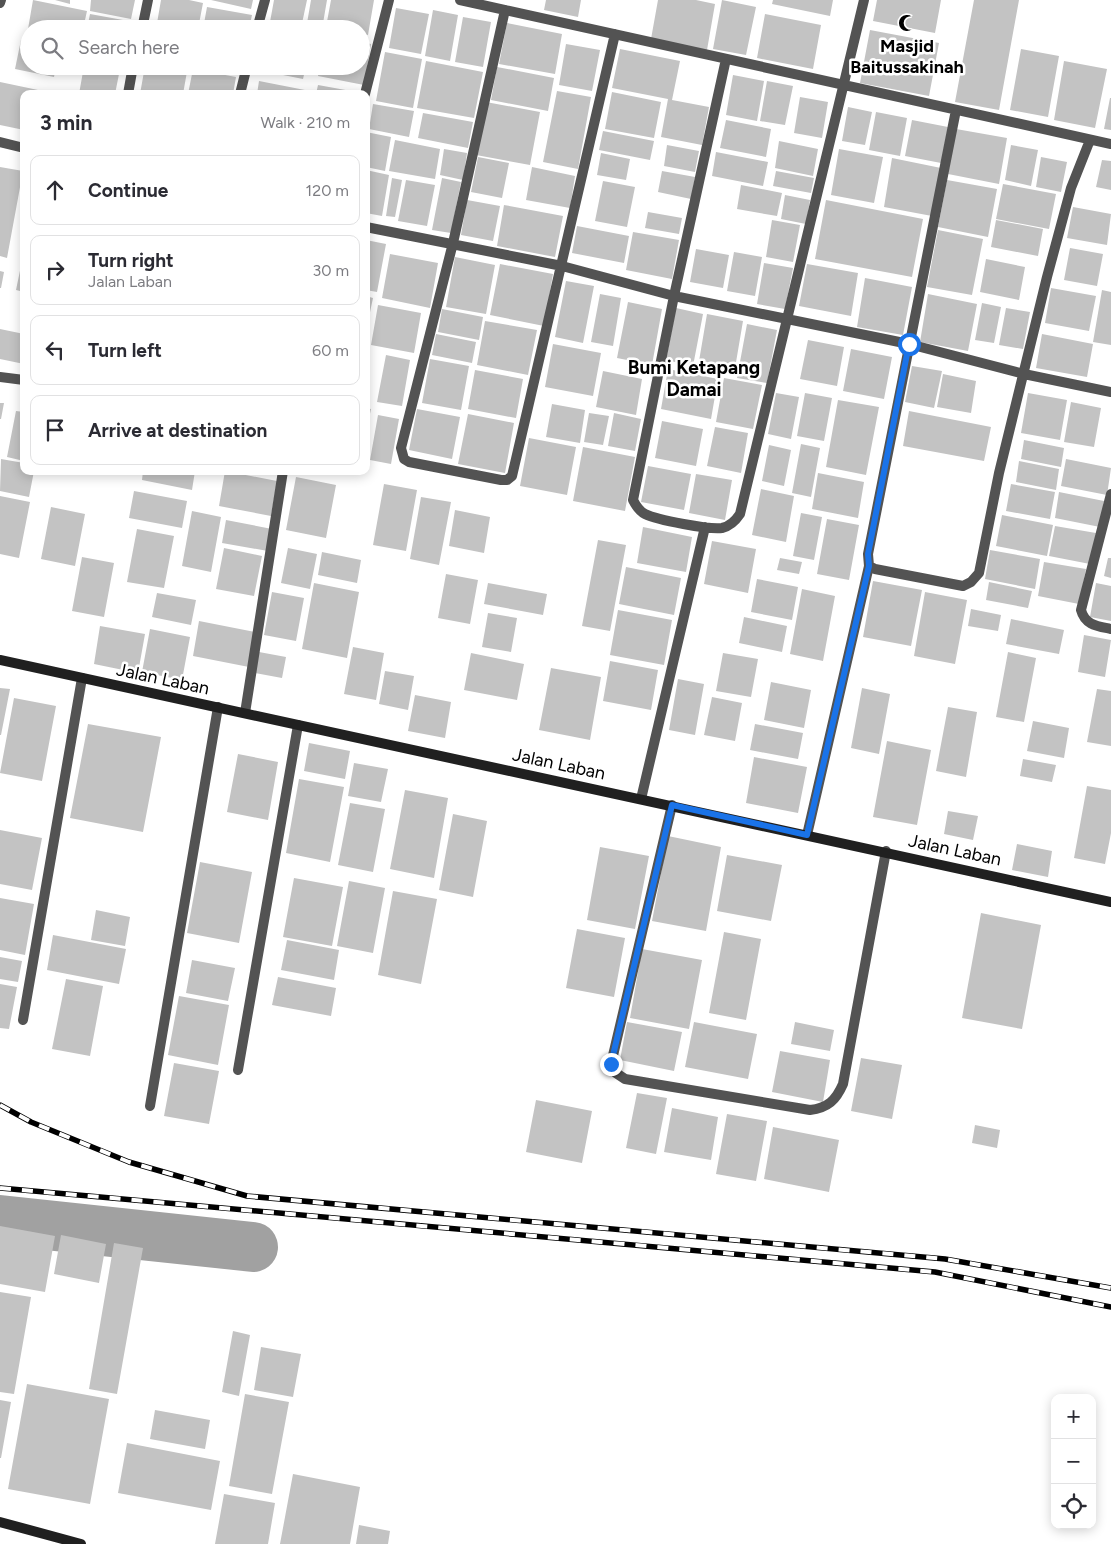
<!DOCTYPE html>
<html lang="en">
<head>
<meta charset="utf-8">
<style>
  :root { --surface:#fff; --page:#f2f2f3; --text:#2b2b33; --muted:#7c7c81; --line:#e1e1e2 }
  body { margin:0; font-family:Figtree,sans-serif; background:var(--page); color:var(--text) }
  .controls { position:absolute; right:15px; bottom:15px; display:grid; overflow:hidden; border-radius:10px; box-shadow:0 2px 12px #0003 }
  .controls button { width:45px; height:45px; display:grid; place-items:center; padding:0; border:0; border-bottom:1px solid var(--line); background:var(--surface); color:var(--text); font:25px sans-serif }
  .stop { position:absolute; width:15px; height:15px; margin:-11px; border:4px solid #1a73e8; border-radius:50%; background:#fff }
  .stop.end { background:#1a73e8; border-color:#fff; box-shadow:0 1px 5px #0008 }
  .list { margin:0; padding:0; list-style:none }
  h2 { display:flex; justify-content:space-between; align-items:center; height:65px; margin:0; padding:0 20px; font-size:21px }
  h2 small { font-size:16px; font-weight:400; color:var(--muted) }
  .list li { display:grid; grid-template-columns:32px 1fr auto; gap:15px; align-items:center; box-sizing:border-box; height:70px; margin:0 10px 10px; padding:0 10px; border:1px solid var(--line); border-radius:10px }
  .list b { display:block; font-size:19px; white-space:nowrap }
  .list p { margin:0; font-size:16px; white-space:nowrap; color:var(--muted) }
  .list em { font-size:16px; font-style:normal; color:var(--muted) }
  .icon { flex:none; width:28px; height:28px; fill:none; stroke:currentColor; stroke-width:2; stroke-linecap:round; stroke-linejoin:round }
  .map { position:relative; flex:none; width:1111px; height:1544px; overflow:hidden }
  .search { position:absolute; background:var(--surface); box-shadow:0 2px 12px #0003; left:20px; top:20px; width:350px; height:55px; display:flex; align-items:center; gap:12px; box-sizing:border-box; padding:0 18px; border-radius:28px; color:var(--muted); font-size:19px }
  .panel { position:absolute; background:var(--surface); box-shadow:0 2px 12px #0003; left:20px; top:90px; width:350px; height:385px; border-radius:10px }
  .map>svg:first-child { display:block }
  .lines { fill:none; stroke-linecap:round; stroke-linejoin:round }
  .river { stroke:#a1a1a1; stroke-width:50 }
  .building { fill:#c3c3c3 }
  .street { stroke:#535353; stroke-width:10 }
  .secondary { stroke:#202020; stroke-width:10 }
  .rail-casing { stroke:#000; stroke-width:5.5 }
  .rail { stroke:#fff; stroke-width:4; stroke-dasharray:11; stroke-linecap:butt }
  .route { stroke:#1a73e8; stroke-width:6 }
  .labels { text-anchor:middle; stroke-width:5; stroke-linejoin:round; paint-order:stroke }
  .poi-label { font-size:18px; font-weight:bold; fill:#000; stroke:#fff }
  .street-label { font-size:18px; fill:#000; stroke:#fff }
  .neighbourhood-label { font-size:19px; font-weight:bold; fill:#000; stroke:#fff }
</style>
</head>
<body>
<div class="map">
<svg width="1111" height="1544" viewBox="0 0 1111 1544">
  <rect width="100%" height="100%" fill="#fff"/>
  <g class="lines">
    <path class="river" d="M0,1220L253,1247"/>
  </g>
  <path class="building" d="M33,0L87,11L83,29H28Z
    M55,0H70V4Z
    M91,0H135L131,19L90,11Z
    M161,0H189L203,3L198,29H156Z
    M211,0H253L251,9Z
    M274,0H307L301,28L270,22Z
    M311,0H327L322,29H306Z
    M331,0H374L368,35L361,34V29L326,27Z
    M546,0H581L578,17L544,10Z
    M658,0H696L715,4L707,50L651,39Z
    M722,0L756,7L746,55L713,49Z
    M773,0H833L830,16L772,4Z
    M877,0H941L935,33L873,21Z
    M974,0H1019L999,110L955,102Z
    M207,7L252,15L249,29H203Z
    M396,8L429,14L421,54L389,48Z
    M433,10L458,15L450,61L425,56Z
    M90,14L134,22L133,29H87Z
    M765,14L821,25L813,69L757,58Z
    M463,17L491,22L483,67L455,62Z
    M507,23L562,34L555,74L499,64Z
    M870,30L939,43L929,96L860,83Z
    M21,40L29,42V66H56L54,77L15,69Z
    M361,42L371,44L364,85L318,76L320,66H361Z
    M566,44L600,50L592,91L559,85Z
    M620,49L680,61L672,100L709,107L702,145L661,137L668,99L612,88Z
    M1021,49L1059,56L1048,117L1010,110Z
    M385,52L422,59L413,108L376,101Z
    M426,61L483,72L474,118L417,108Z
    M1064,61L1107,69L1095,128L1054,120Z
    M84,66L120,69L115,94H79Z
    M145,66H188L183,94H140Z
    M215,66H242L241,72Z
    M264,66H306L303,79L263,71Z
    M497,67L554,78L548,111L491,100Z
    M193,69L236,77L233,94H188Z
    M733,75L764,81L757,121L726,115Z
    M259,81L310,91L309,94H257Z
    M767,81L793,86L785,125L760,121Z
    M0,82L38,90V94H24V130L0,125Z
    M318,85L351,91V94H316Z
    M557,91L591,97L578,169L543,162Z
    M612,92L661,102L654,138L605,129Z
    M800,97L828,102L822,138L794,133Z
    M1110,98H1111V130L1104,129Z
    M486,102L540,112L530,165L476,155Z
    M373,104L414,111L409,137L369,129Z
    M848,107L872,112L865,145L842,141Z
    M876,112L907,118L900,156L869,150Z
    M423,113L473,122L468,148L418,138Z
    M726,120L771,129L766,157L720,148Z
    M912,120L948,127L941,163L905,156Z
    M956,129L1007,138L999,184L948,174Z
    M603,131L654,141L650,160L599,150Z
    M366,132L391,137L385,171L366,167Z
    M395,140L440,149L435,179L389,171Z
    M779,141L818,149L813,176L775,168Z
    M667,145L699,151L695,172L664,166Z
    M1011,145L1038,150L1031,186L1005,180Z
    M444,149L467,153L463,180L440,175Z
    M839,149L883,157L874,203L831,195Z
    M716,152L768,162L763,186L712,176Z
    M601,153L630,159L626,180L597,175Z
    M478,157L509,163L502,198L471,192Z
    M1041,157L1067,162L1061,192L1036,187Z
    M892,158L941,168L932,216L884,207Z
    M1102,160L1111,161V190L1096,187Z
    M0,167L23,171L7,258L0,256Z
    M532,167L575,176L570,208L526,200Z
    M366,170L389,175L382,216L366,213Z
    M662,171L695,177L691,199L658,192Z
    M776,171L814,178L811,193L773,186Z
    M392,178L402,180L395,217L386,216Z
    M442,178L461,182L451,233L432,230Z
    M406,180L435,185L427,226L398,221Z
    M947,180L997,189L988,237L938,227Z
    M603,181L635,187L627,227L595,221Z
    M1003,184L1056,194L1049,229L996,219Z
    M741,185L782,193L777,216L737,209Z
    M785,195L810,200L806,224L781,219Z
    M467,200L500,206L493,241L461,235Z
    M826,200L923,219L912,277L815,259Z
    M504,205L563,216L555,257L497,246Z
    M1073,207L1111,214L1107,245L1067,238Z
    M648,212L682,218L679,234L645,228Z
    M772,220L800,225L793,262L766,257Z
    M996,220L1043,229L1038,256L991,247Z
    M577,226L629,236L624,263L572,253Z
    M938,230L983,239L972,295L927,287Z
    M633,232L679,240L672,279L626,270Z
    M366,240L386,244L377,292L366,290Z
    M1070,248L1103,254L1097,286L1064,280Z
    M696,249L729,255L723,288L690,282Z
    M734,252L762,257L755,296L727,291Z
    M390,254L438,263L430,308L382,298Z
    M23,256H24V292L16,290Z
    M455,257L495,265L486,314L446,307Z
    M986,259L1025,267L1019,300L980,292Z
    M764,263L793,268L785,309L757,304Z
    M500,264L553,274L544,326L490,315Z
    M807,264L858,273L851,316L799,306Z
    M0,271L4,272L1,288H0Z
    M865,278L912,287L903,335L857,327Z
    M566,281L594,286L583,343L555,337Z
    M1051,288L1096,296L1089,331L1045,323Z
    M1102,290L1111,292V345L1093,342Z
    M600,294L621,298L613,346L591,342Z
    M928,294L977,304L968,351L920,342Z
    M366,296L373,298L369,317H366Z
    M628,302L662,309L652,365L617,358Z
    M982,303L1001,307L994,343L975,340Z
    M378,305L421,313L414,353L371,345Z
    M676,308L703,314L693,366L666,360Z
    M1006,308L1030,312L1023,349L999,345Z
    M442,309L483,317L479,340L438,332Z
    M707,314L743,321L734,374L698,367Z
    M485,321L537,330L528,375L477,365Z
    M747,324L777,330L767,383L737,378Z
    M0,329L24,334V364L0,359Z
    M436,334L476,342L472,363L432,355Z
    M1042,334L1093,344L1087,377L1036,368Z
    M808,340L844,347L837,386L800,379Z
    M553,344L601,353L593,396L545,387Z
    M851,349L892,357L884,399L843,391Z
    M386,355L410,360L402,406L377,402Z
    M430,359L469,366L461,410L422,403Z
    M912,366L942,371L934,408L905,402Z
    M668,369L718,379L711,419L661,409Z
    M475,370L523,379L516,418L468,409Z
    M603,371L642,379L636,415L596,407Z
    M943,374L976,381L971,413L937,407Z
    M724,378L762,385L753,429L716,422Z
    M776,393L799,397L791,439L768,434Z
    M805,393L832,398L824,441L797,436Z
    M1028,393L1067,400L1060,440L1021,433Z
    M838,400L879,407L866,475L826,467Z
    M1071,402L1101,408L1094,447L1064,442Z
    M0,403H4L1,419H0Z
    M552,404L585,410L580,443L546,437Z
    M366,408L371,409L367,428H366Z
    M417,409L460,417L452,459L409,450Z
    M16,411L24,412V461L7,457Z
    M909,411L991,427L984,461L903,446Z
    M589,413L609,416L603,445L584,442Z
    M614,413L641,419L635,451L608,446Z
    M468,414L514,423L505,473L458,464Z
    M378,415L399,419L391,464L370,460Z
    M662,421L703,429L696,466L655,458Z
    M715,427L748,433L741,473L707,466Z
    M529,438L576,447L567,495L520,486Z
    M1024,440L1064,448L1061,467L1021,459Z
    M801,444L820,448L811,497L792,493Z
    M769,445L791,450L784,486L762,481Z
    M583,447L635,457L625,511L573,501Z
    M1,459L24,463V471H34L29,497L0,491Z
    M1066,459L1111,468L1107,495L1061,486Z
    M1019,461L1059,469L1056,490L1016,482Z
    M648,466L691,474L684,510L641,502Z
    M143,471H195L192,490L142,480Z
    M225,471L277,481L271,516L219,506Z
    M818,473L864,482L858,518L812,509Z
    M696,474L732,480L725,520L689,513Z
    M296,477L336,485L326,538L286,530Z
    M384,484L417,490L406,551L373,545Z
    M1011,484L1055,492L1050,519L1006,511Z
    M761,489L794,496L786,542L752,535Z
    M134,491L187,501L182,528L129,518Z
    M1059,492L1104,501L1100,527L1055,518Z
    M0,496L30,502L19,558L0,554Z
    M421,497L451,502L439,565L410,559Z
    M51,507L85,514L75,566L41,559Z
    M455,510L490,517L484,553L449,546Z
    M192,511L221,517L211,572L182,566Z
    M801,513L822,517L814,560L793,556Z
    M1002,515L1053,525L1047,556L996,546Z
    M827,519L859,525L849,580L817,574Z
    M226,520L272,529L268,551L222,543Z
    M1055,526L1096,533L1090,564L1049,556Z
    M643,527L692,537L686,572L637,563Z
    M137,529L174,536L164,588L127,582Z
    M598,540L626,545L610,631L582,626Z
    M712,541L756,549L748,593L704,584Z
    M224,548L262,556L254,596L216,589Z
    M288,548L317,554L310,589L281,583Z
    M990,550L1040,559L1035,589L985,579Z
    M322,552L361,560L357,583L318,575Z
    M82,557L114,563L104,617L72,611Z
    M780,558L802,562L799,574L777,570Z
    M1108,558H1111V578L1104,576Z
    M1044,562L1086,569L1079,604L1038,596Z
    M626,567L681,578L674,615L619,604Z
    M446,574L478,580L470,624L438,618Z
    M757,579L798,587L792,620L751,612Z
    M873,581L922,590L911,646L863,637Z
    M989,582L1032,591L1028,608L986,600Z
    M314,583L359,592L347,658L302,649Z
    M488,583L547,594L543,615L484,604Z
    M1096,583L1111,586V621L1090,617Z
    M802,589L835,596L823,661L790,654Z
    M272,592L304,598L296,641L264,635Z
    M925,592L967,600L955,664L914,656Z
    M157,593L196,600L191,625L152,617Z
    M971,609L1001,615L998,631L968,626Z
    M618,610L672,620L664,665L610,655Z
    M488,613L517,618L511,652L482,647Z
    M744,617L787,626L782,652L739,643Z
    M1011,619L1064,630L1059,654L1006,644Z
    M199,621L255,632L249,667L193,656Z
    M100,626L145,634L138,673L94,664Z
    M150,629L190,637L182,680L142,672Z
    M1084,635L1111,640L1105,677L1078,672Z
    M353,647L384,653L376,700L344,694Z
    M259,652L286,657L282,678L255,673Z
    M1008,652L1036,658L1024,722L996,717Z
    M471,653L524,664L517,700L464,690Z
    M723,653L758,659L751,697L716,691Z
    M610,661L658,670L651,710L603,701Z
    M551,668L601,677L590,740L539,730Z
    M385,671L414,676L408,710L379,704Z
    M678,679L704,684L695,735L669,730Z
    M771,682L811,690L804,728L764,720Z
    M0,688L10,689L1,735H0Z
    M862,688L890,694L879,754L851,748Z
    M1097,689L1111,691V746L1087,742Z
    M415,695L451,702L445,738L408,731Z
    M712,697L742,703L735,741L704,735Z
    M14,698L56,706L42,781L0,773Z
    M948,707L977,712L966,777L936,771Z
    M1033,721L1069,728L1064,758L1027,751Z
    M88,724L161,737L143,832L70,818Z
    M755,724L803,733L798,759L750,750Z
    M887,741L931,750L917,825L873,817Z
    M309,743L350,751L345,779L304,771Z
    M238,754L278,762L268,820L227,812Z
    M754,757L807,767L798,813L746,803Z
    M1023,759L1056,765L1052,782L1020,776Z
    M354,763L388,769L381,802L348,796Z
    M299,779L344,787L330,862L286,853Z
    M1087,786L1111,790V833L1105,864L1074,858Z
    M405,790L448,798L434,878L390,869Z
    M350,803L385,809L373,872L338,865Z
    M948,811L978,816L973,840L944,834Z
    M453,814L487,821L473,897L439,890Z
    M0,830L42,838L32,890L0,884Z
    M668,836L721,847L706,931L652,921Z
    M1017,844L1052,851L1048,877L1012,870Z
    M600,847L649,856L635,929L587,920Z
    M727,855L782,865L771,921L717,911Z
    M200,862L252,872L239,943L187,933Z
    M294,878L343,887L332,946L283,937Z
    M349,881L385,888L373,953L337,946Z
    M393,891L437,899L421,984L378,975Z
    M0,898L34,904L25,955L0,950Z
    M96,910L130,917L125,946L91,940Z
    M981,913L1041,925L1022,1029L962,1018Z
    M577,929L625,938L614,997L566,988Z
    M724,932L761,939L746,1020L709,1013Z
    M53,935L126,949L119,984L47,970Z
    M287,940L339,950L334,980L281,970Z
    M642,949L702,960L689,1029L630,1018Z
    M0,957L22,961L18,982L0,979Z
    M192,960L235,968L228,1001L186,993Z
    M278,977L336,988L331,1016L272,1005Z
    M66,979L103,986L90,1056L52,1049Z
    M0,984L17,987L9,1029L0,1028Z
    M179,996L229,1005L218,1065L168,1055Z
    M627,1022L682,1032L674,1071L620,1060Z
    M694,1022L757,1034L748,1079L685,1067Z
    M795,1022L834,1030L830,1051L791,1044Z
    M780,1051L830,1060L823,1102L772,1092Z
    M861,1058L902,1065L892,1119L851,1111Z
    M174,1063L219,1071L209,1124L164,1116Z
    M637,1093L667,1098L656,1154L626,1148Z
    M536,1100L592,1111L582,1163L526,1152Z
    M672,1108L718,1117L711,1160L664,1152Z
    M727,1114L767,1121L756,1181L716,1174Z
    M975,1125L1000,1130L997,1148L972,1143Z
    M773,1127L839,1140L829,1192L764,1179Z
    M0,1226L55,1236L45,1292L0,1284Z
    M61,1235L106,1244L99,1283L54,1274Z
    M114,1243L143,1248L117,1394L89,1389Z
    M0,1292L31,1297L14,1394L0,1392Z
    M233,1331L250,1335L239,1396L222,1392Z
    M261,1347L301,1354L293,1397L254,1390Z
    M27,1384L109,1399L90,1504L8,1489Z
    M245,1394L289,1402L272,1494L229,1486Z
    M0,1400L11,1402L1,1458H0Z
    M155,1410L210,1420L205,1449L150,1439Z
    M127,1443L220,1461L211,1510L118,1493Z
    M293,1474L360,1487L350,1544H280Z
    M224,1494L275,1503L268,1544H215Z
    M359,1525L390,1531L388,1544H356Z"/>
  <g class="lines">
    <path class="street" d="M460,0L1111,144
      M0,3L1,0
      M505,10L453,243L401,448L404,459L409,462L501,480H507L512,476L615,34
      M142,29L148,0
      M257,29L265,0
      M726,59L674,296L633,500C636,506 639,511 645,514C657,520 710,530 722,528C731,526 736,520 740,514L864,0
      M128,94L133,66
      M240,94L247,66
      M365,94L389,0
      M956,110L868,554L869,566L875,569L963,586L971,582L979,573L999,473L1047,277L1071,188L1090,140
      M0,142L24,148
      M366,227L562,266L674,296L909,344L1024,374L1111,392
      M0,377L24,380
      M1111,494L1081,610C1085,625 1097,626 1111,629
      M245,713L283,471
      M641,799L705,527
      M672,805L611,1064L616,1073L625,1079L810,1110C828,1108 836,1100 843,1084L886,851
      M807,835L869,566
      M23,1020L82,678
      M238,1070L298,725
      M150,1106L218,707"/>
    <path class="secondary" d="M0,660L1111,902
      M0,1522L81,1544"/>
    <g class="rail-casing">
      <path id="rail" d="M0,1105L31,1122L129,1162L247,1196L945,1259L1111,1288
        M0,1188L935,1272L1111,1307"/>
    </g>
    <use href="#rail" class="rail"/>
  </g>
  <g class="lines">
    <path class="route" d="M611,1064L672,805L807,835L869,566L868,554L909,344"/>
  </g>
  <defs>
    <g id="mosque-bare" transform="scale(1.35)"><path d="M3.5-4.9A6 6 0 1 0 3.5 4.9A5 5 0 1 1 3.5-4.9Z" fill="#000" stroke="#fff" stroke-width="2.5" paint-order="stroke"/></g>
  </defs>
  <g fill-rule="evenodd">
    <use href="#mosque-bare" x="907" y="23"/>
  </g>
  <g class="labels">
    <g class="poi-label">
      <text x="907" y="52">Masjid<tspan x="907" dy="21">Baitussakinah</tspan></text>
    </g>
    <g class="street-label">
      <text transform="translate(163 679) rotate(12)" y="6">Jalan Laban</text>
      <text transform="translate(559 764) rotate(12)" y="6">Jalan Laban</text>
      <text transform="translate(955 850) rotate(12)" y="6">Jalan Laban</text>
    </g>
    <g class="neighbourhood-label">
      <text x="694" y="374">Bumi Ketapang<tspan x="694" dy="22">Damai</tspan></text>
    </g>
  </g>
</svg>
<div class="controls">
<button>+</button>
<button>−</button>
<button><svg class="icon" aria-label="locate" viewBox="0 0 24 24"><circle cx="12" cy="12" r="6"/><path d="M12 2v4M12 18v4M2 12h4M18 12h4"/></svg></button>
</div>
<div class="stop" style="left:909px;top:344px"></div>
<div class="stop end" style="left:611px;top:1064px"></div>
<div class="search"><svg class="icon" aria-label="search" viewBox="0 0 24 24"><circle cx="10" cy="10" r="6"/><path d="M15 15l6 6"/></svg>Search here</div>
<section class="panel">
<h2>3 min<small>Walk · 210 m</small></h2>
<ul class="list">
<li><svg class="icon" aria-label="ahead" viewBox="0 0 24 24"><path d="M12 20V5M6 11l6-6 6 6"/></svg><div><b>Continue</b></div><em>120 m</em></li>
<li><svg class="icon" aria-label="right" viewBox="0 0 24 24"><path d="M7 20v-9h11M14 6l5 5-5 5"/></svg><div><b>Turn right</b><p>Jalan Laban</p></div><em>30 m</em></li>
<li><svg class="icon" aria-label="left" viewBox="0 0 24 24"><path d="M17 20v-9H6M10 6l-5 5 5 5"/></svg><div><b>Turn left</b></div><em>60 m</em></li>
<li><svg class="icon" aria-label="arrive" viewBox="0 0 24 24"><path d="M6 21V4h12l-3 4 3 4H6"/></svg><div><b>Arrive at destination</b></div></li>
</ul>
</section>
</div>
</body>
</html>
